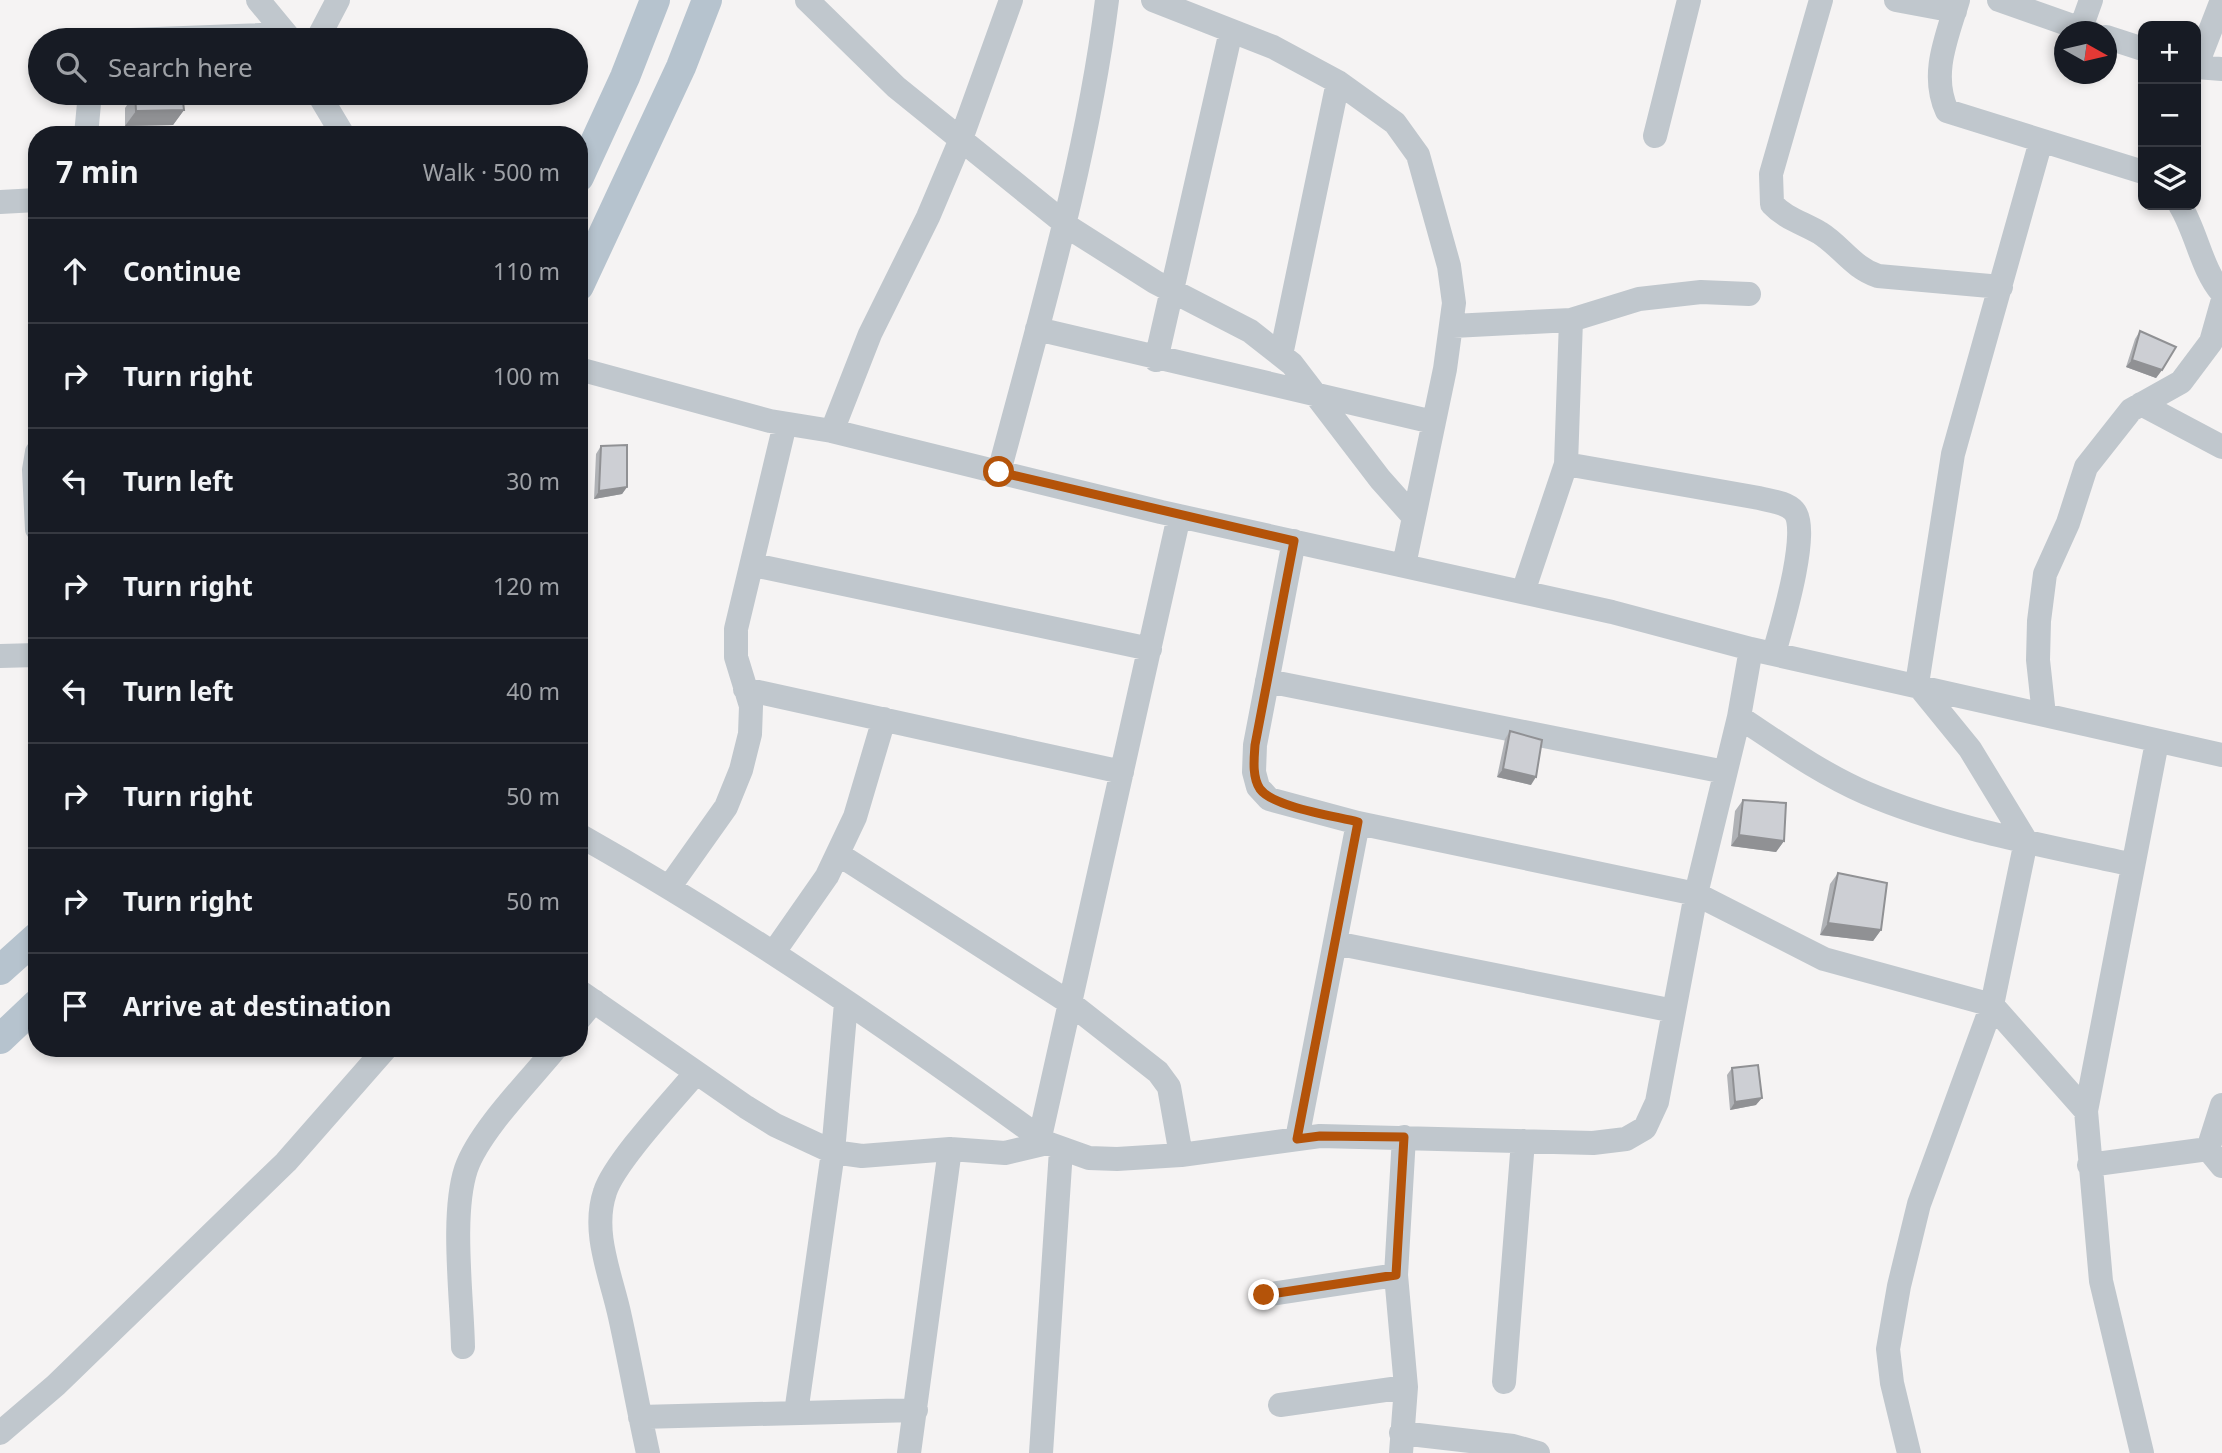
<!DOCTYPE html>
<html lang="en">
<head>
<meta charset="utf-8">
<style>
  :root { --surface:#171b24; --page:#242831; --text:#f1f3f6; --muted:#9ea1a6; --line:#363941 }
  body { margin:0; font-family:"Noto Sans",sans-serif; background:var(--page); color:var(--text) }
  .controls { position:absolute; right:21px; top:21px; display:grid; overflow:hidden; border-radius:14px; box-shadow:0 4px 10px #0003 }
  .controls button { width:63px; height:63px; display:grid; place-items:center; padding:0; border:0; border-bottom:2px solid var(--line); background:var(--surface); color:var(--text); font:35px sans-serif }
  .compass { position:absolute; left:2054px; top:21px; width:63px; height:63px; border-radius:50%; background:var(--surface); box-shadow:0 4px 10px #0003; rotate:98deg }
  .stop { position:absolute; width:21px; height:21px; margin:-16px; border:5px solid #b45309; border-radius:50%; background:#fff }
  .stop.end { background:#b45309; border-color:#fff; box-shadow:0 2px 7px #0008 }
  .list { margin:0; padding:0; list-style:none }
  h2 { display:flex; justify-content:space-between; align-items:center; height:91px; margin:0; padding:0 28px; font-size:30px }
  h2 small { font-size:23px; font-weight:400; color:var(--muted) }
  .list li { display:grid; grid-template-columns:46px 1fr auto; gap:21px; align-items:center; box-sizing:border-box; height:105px; padding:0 28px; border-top:2px solid var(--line) }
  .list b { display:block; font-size:26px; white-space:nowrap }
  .list em { font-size:23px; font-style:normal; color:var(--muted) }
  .icon { flex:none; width:38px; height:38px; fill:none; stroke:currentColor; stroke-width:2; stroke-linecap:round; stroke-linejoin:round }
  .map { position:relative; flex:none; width:2222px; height:1453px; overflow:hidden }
  .search { position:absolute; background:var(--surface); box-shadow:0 4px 10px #0003; left:28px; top:28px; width:560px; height:77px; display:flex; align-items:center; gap:18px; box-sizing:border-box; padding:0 24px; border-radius:38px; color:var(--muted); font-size:26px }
  .panel { position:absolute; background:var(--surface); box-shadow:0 4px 10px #0003; left:28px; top:126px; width:560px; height:931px; border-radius:28px }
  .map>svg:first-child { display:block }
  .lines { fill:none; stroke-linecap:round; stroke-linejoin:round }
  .minor { stroke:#c0c7cd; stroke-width:24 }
  .major { stroke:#b6c3ce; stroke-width:30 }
  .wall { fill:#b0b2b6 }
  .shaded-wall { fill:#909194 }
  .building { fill:#cdcfd4; stroke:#909194; stroke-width:2 }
  .route { stroke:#b45309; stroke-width:9 }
</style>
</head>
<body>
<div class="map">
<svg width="2222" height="1453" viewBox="0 0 2222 1453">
  <rect width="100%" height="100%" fill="#f5f3f3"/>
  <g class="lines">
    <path class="minor" d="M258,0L291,40
      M807,0L896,87L1073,230L1155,282L1250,331L1292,364L1380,479L1412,515
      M1153,0L1273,47L1338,82L1395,123L1418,155L1449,266L1454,303L1445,369L1404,565
      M1821,0L1771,174L1772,204C1785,218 1803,223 1820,233C1841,246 1853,268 1878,276L2001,287
      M1896,0L1955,11
      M1958,0C1947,37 1930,74 1947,111L2143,172
      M1999,0L2090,32
      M2081,28L2091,0
      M2106,37L2143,49
      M131,40L286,34
      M317,40L338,0
      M2196,67L2222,0
      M2196,67L2222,69
      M318,93L343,135
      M86,135L90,93
      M1655,136L1689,0
      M0,202L37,200
      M2180,205C2197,233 2201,268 2222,293
      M1453,326L1571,320L1639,299L1701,292L1749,294
      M1037,329L1433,422
      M1281,355L1338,82
      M1156,360L1231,31
      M579,369L770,421L832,431L1161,512L1612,612L1751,649L2222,755
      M2141,404L2222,447
      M832,431L870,334L928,217L961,139L1011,0
      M37,452L34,470L37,529
      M1566,464L1759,498C1770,501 1786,502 1794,511C1811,530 1781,628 1774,653
      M999,472C1040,317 1087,160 1107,0
      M1294,541L1255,745L1254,772L1258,787L1269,799L1358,823L1696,894L1824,959L1992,1005L2086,1111
      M754,565L1150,649
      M1523,592L1566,464L1571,320
      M0,656L37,655
      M1267,681L1725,772
      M745,689L1122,772
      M2044,715L2038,660L2039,621L2045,574L2068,523L2086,467L2131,410L2181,382L2211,342L2222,303
      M1739,717C1780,744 1820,773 1866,793C1950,829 2044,845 2133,865
      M579,835C742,927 896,1033 1047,1143L1089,1158L1117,1159L1181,1155L1320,1136L1593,1143L1626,1139L1645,1128L1657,1102L1696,894L1739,717L1751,649
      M838,854L1070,1003L1158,1072L1169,1087L1181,1155
      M670,886L726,807L741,770L750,734L751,706L736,657V629L785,424
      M1335,943L1674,1011
      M774,952L827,876L855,817L884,719
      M579,991L746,1107L775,1125L833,1152L862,1156L950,1149L1005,1153L1047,1143
      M579,1019L594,1001
      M1040,1137L1179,516
      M1297,1139L1358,823
      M2208,1149L2222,1105
      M2208,1149L2222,1166
      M2089,1165L2208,1149
      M1264,1295L1396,1275
      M463,1347C462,1297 451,1215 466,1169C479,1131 530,1080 556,1048
      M1504,1382L1523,1141
      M1280,1405L1406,1387
      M796,1413L833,1152L846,1003
      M640,1417L916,1410
      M0,1433L56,1385L286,1162L386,1048
      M1401,1433L1513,1446L1538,1453
      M648,1453C638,1408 630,1362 620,1317C612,1278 591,1233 605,1192C614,1163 673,1100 695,1074
      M909,1453L950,1149
      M1041,1453L1061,1150
      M1401,1453L1406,1387L1396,1275L1404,1137
      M1909,1453L1892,1383L1888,1349L1899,1286L1919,1204L1992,1005L2026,841L1970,749L1917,684L1953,454L2041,141
      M2142,1453L2101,1281L2086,1111L2157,742"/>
    <path class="major" d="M579,177L625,77L655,0
      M579,286L681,67L707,0
      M0,970L37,937
      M0,1039L37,1004"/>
  </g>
  <path class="wall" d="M117,93H210L209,95H183L184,110L173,125L125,126V108L134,95L117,94Z
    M2140,331L2162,370L2156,378L2126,367L2135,339Z
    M601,446L627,487L622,494L594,499L596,454Z
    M1510,731L1531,785L1497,777L1505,739Z
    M1743,800L1784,841L1776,852L1731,846L1735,811Z
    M1838,873L1881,930L1873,941L1820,935L1830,884Z
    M1732,1068L1756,1105L1730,1110L1727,1075Z"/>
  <path class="shaded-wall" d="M118,93H135L134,95L117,94Z
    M172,93H210L209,95L171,94Z
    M184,110L173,125L125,126L136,111Z
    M2132,360L2162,370L2156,378L2126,367Z
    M627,487L622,494L594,499L599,491Z
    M1503,769L1536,777L1531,785L1497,777Z
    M1739,835L1784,841L1776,852L1731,846Z
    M1828,923L1881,930L1873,941L1820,935Z
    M1762,1098L1756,1105L1730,1110L1735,1102Z"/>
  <path class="building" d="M132,34L223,40H132Z
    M135,93H182L184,110L136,111Z
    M2140,331L2176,347L2162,370L2132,360Z
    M627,445V487L599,491L601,446Z
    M1510,731L1542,740L1536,777L1503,769Z
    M1743,800L1786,803L1784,841L1739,835Z
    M1838,873L1887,883L1881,930L1828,923Z
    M1758,1065L1762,1098L1735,1102L1732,1068Z"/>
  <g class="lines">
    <path class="route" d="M999,472L1294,541L1255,745C1254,759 1252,777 1260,789C1273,807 1335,816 1358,822L1297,1139L1320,1136L1404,1137L1396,1275L1264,1295"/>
  </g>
</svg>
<div class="controls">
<button>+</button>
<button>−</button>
<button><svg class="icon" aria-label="layers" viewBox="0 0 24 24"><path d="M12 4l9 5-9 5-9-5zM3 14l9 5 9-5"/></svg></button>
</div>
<svg class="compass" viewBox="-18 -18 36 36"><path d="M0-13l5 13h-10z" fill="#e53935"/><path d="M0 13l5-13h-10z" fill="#9ea1a6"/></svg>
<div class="stop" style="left:999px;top:472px"></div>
<div class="stop end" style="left:1264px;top:1295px"></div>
<div class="search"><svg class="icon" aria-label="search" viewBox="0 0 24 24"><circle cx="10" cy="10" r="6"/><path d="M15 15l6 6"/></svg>Search here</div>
<section class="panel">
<h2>7 min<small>Walk · 500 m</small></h2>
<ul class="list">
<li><svg class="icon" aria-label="ahead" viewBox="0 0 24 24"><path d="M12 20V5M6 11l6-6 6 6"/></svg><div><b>Continue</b></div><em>110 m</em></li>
<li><svg class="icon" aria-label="right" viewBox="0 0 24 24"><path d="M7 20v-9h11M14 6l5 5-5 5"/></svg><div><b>Turn right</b></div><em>100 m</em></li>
<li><svg class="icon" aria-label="left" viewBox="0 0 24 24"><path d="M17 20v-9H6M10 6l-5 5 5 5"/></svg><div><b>Turn left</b></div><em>30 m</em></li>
<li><svg class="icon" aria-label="right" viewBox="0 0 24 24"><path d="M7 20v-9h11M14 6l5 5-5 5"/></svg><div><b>Turn right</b></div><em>120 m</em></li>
<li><svg class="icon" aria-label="left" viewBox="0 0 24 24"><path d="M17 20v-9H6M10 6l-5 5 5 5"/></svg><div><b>Turn left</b></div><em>40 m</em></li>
<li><svg class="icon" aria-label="right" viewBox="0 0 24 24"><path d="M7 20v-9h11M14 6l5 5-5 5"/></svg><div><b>Turn right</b></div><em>50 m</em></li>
<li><svg class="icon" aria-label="right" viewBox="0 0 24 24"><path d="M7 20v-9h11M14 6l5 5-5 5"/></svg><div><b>Turn right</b></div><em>50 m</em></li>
<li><svg class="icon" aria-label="arrive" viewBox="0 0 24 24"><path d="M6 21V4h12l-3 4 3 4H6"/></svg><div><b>Arrive at destination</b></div></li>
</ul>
</section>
</div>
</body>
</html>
